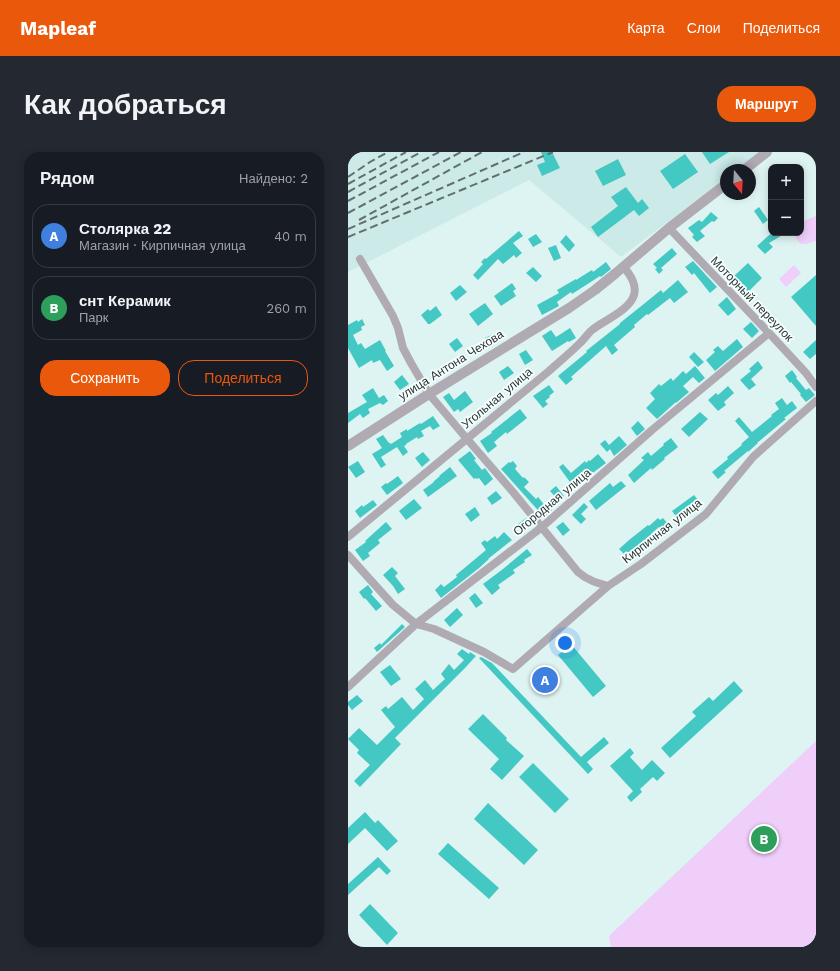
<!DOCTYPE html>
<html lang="ru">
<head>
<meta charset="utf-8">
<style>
  :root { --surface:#171b24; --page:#242831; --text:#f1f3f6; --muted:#9ea1a6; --line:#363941; --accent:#ea580c }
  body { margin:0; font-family:"Work Sans",sans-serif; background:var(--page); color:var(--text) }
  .controls { position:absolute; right:12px; top:12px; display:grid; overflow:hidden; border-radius:8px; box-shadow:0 2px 10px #0003 }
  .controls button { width:36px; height:36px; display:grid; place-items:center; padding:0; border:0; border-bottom:1px solid var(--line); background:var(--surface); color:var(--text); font:20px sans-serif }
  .compass { position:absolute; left:372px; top:12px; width:36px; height:36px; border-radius:50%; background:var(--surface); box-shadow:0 2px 10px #0003; rotate:162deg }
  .you { position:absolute; left:217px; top:491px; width:14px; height:14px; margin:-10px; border:3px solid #fff; border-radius:50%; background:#1a73e8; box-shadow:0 0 0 6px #1a73e833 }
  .badge { display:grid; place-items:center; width:26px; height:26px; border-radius:50%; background:var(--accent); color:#fff; font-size:13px; font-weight:700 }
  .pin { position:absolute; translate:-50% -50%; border:2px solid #fff; box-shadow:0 1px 4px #0006 }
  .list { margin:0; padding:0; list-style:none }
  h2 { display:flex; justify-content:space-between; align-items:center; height:52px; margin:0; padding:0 16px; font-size:17px }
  h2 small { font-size:13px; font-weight:400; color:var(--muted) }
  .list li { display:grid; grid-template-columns:26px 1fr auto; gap:12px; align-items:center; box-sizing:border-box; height:64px; margin:0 8px 8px; padding:0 8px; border:1px solid var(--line); border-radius:16px }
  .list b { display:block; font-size:15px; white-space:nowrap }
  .list p { margin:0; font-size:13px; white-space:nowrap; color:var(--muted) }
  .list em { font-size:13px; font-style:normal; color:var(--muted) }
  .actions { display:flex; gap:8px; padding:12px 16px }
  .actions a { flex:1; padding:9px 0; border:1px solid var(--accent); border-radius:16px; text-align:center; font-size:14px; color:var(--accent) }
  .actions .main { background:var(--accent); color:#fff }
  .map { position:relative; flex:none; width:468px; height:795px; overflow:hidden; border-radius:16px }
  header { display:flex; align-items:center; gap:24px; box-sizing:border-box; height:56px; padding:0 20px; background:var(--accent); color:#fff }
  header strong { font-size:19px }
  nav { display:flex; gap:22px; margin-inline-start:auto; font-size:14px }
  .intro { display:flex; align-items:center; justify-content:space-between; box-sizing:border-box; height:96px; padding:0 24px }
  h1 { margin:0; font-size:28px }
  .button { padding:10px 18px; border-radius:16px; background:var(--accent); color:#fff; font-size:14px; font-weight:700 }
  main { display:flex; gap:24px; padding:0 24px }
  aside { flex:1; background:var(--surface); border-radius:16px; box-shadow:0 2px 10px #0003 }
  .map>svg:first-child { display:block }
  .built { fill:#cbeae8 }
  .green { fill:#efcef9 }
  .building { fill:#44c8c3 }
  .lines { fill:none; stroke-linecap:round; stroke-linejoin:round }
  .minor { stroke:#b0abb2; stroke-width:8 }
  .tertiary { stroke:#b0abb2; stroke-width:10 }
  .rail { stroke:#636f6e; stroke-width:2; stroke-dasharray:8 4; stroke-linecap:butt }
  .labels { text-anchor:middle; stroke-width:3.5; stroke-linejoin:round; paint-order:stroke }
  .street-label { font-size:12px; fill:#2b3332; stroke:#f6fefe }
</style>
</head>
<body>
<header>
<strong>Mapleaf</strong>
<nav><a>Карта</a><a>Слои</a><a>Поделиться</a></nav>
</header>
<div class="intro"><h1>Как добраться</h1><a class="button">Маршрут</a></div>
<main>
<aside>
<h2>Рядом<small>Найдено: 2</small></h2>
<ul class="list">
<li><span class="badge" style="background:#3f7fe0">A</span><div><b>Столярка 22</b><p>Магазин · Кирпичная улица</p></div><em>40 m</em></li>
<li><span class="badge" style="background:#2e9e5b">B</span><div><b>снт Керамик</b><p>Парк</p></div><em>260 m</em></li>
</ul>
<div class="actions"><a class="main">Сохранить</a><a>Поделиться</a></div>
</aside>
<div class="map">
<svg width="468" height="795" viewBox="0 0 468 795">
  <rect width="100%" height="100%" fill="#def4f3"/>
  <path class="built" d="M0,0H412L388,18H378V26L273,105L181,28L0,120Z"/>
  <path class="green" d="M468,64V89C457,93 450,95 446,81H453V70Z
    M446,113L453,121L438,135L431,127Z
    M468,589V795H263L261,784Z"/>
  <path class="building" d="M193,0H204L212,16L194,24L189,13L197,10Z
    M354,0H381L362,12Z
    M337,2L350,20L325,37L312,19Z
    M270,7L278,23L255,34L247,19Z
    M278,35L290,51L294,47L301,56L291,64L286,58L250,85L243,75L270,54L263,45Z
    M411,55L420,68L415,72L406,59Z
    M363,60L370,66L366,70L364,69L352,79L357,84L349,90L344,85L346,83L340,76L351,68L354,70Z
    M171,79L175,84L165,91L174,101L168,106L166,103L155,112L150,107L130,128L125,123L135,112L133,110L137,106L138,107Z
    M424,81H438L421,91L425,95L417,102L409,94L420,84Z
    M188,82L194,90L185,95L180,87Z
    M218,83L227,93L221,100L212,90Z
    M208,93L213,106L206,109L200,96Z
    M324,96L329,102L313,116L315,118L311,122L307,117L309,116L305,112Z
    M345,109L369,135L362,141L346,121L344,123L337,115Z
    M258,110L263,117L253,125L252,124L224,142L223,140L209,150L211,154L194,163L189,153L211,141L209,138L228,127V128L244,118L245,120Z
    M400,111L414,126L400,140L386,124Z
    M185,115L194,124L188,130L178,121Z
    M468,123V174L443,145Z
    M330,128L340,140L326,151L322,146L300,163L299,162L286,173L287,175L266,193L270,198L264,203L258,194L223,225L225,227L218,233L210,224L239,200L238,199L272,172V171L297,151L313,138L315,141Z
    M164,131L168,137L165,139L168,144L153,154L146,144Z
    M112,133L119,140L108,149L102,141Z
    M379,145L388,157L380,164L370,153Z
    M137,151L145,162L130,174L121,162Z
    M88,154L94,163L82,172H80L73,163L80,157L82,159Z
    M14,167L17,173L13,175L14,178L5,183L10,193L13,191L17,197L32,188L38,199H37L46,214L39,219L32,208L25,211L24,208L11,216L0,196V172V173L9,168L10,170Z
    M403,170L411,179L404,186L395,177Z
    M222,176L228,186L221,190L220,189L204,199L194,184L203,178L208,185Z
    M148,181L151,187L140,192L137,186Z
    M109,186L115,194L107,200L101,192Z
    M389,187L395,195L367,219L358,208L367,200L365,198L370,194L375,199Z
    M468,188V202L462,207L455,200Z
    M178,198L185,208L177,213L171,202Z
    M346,200L356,210L350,215L341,205Z
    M410,209L415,216L403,227L408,233L401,238L392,228L403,219L401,217Z
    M160,214L166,221L156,228L151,220Z
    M347,214L357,226L351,231L345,225L335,234L341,240L328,251V250L309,267L298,256L307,247L302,241L311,232L313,234L323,226L325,229L335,219L338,222Z
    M444,218L449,225L448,226L458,238L461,236L467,243L458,250L452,243L453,242L443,230L442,231L437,224Z
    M54,223L61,232L52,238L46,230Z
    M201,233L206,240L201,244L202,245L197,249L200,252L195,256L185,244Z
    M380,234L386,241L376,250L378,253L370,259L360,248L368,241L370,243Z
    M25,236L31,246L36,243L40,249L35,253L32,251L20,257L22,261L15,266L12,262L0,271V261L19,250L14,243Z
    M117,239L125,250L112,260L110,257L106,260L95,245L101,241L106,248Z
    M434,246L439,253L444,249L449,256L436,266L438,267L409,291H410L400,300V299L376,319L378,320L370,327L364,320L380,307L379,305L394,293L393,292L401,285L387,269L391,265L404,280L424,264L423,263L431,257L427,251Z
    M172,257L179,266L159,282L158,280L146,290L149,294L140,301L132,289L144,281L143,280Z
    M352,260L360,267L341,285L333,277Z
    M85,264L92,274L85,278L82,274L73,279L76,284L70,287L69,285L58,292V293L56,294L60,300L55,304L49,295L33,305L38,313L33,316L24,302L34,296L28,287L35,283L41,291H42L43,292L54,285L52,281L59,277V279L72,271L73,272Z
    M290,269L297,277L289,284L283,276Z
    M271,284L279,293L266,304L262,297L259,300L252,292L257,288L261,293Z
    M323,286L330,295L316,306L317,307L304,318L303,316L286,331L280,323L296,308L293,306L300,300L303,304L316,293L315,292Z
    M122,299L128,307L126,308L134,318L137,316L145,327L137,334L131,326L129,327L128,326L126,327L110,308Z
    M75,300L82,308L74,315L67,306Z
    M250,302L258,311L242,323L238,318L229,326L234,331L227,337L211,315L215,312L223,321L237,309L238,311L241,308L242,309Z
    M10,309L17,320L8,326L0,315Z
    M165,309L169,314L167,317L175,326L176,325L181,330L176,335L188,347L190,345L198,355L200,353L204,358L196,365L153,317L161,310L162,311Z
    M102,315L109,324L80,345L75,338L86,330H85L92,324H91Z
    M50,324L55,331L39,343L33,335L38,331L39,332Z
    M273,329L278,334L248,358L241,349L262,331L265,335Z
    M208,334L216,344L211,349L202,339Z
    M148,339L154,346L144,353L139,346Z
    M346,343L350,348L340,357L341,359L330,367L324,359Z
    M66,347L74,356L58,368L51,359Z
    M25,348L29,353L12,366L7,359L14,353L15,355Z
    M236,351L240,355L233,362L238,367L233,372L224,363Z
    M127,355L132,363L123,370L117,362Z
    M178,366L183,372L174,379L169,373Z
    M310,366L312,368L315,366L320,372L313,377L311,375L303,382L304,383L301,386L294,392L293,391L278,404L271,397L281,388L300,373L301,374Z
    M38,370L44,377L30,388L32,391L20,401L22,404L15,409L7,398L18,390L17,389Z
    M215,370L222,378L215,384L208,375Z
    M156,380L164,388L140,407H141L131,416L93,446L87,438L93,432L96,435L109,425L108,423L138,398L133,391L137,388L139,390L147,384L149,387Z
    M179,397L184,403L176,408L177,410L165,418L167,421L150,433L152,436L144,443L135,432L155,417Z
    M44,415L50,421L47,424L57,437L50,442L45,434L35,423Z
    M20,433L25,440L23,442L34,454L28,459L17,446L16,447L11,440Z
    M127,441L135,451L128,456L121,446Z
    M109,456L115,463L102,475L96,468Z
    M54,472L57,475L29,500L26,496L32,491L33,493Z
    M223,492L258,534L245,545L210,503Z
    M114,497L121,502L122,500L128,504L116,517L47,586L53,592L12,635L6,629L22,613L9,601L11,598L0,587L11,576L29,593L47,575L33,558L38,554L40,557L54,545L65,558L76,547L67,537L77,528L85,538L97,527L93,522L101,512L106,518L116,508L109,502Z
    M133,505L144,511L233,605L256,585L261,591L239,610L245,617L240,622L131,506Z
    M42,513L53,527L43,534L32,520Z
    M202,522L208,528L198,537L193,531Z
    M386,529L395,539L322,606L313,596L348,564L344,560L361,545L365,549Z
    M9,543L15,549L4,558L0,553V550Z
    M135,562L159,586L158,588L176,604L154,628L142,617L151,607L120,577Z
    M282,596L286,601L282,605L294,618L304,608L317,621L309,629L305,625L292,637L294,640L283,650L279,645L285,639L262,614Z
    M185,611L221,647L207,661L171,625Z
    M140,651L190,698L176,713L126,667Z
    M17,660L27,671L30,668L50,689L39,699L17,676L0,692V676Z
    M100,691L151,736L141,747L90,702Z
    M30,705L43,719L39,723L31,715L0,743V732Z
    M22,752L50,781L39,793L11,763Z"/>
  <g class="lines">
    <path class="minor" d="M321,76L421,181L458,221L468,235
      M12,107L45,164L50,176L55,196L63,211L81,242L119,287L165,340L230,420C239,428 249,431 260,434
      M0,385L201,219C211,210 222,201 231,192C236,188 239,182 244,178C255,169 282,158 286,143C289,132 282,123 276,115
      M0,403L45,453L68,472L86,477L136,500L165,517L260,434L293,412L358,362L405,305L468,249
      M0,535L68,472L194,375L304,278L421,181"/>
    <path class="tertiary" d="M396,18L419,0
      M0,294L81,242L221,156L247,138L268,121L321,76L378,32"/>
    <path class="rail" d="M0,6L9,0
      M0,25L22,10L40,0
      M0,32L58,0
      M0,40L73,0
      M0,49L91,0
      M0,61L113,0
      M11,68L134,0
      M0,77L176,0
      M0,85L205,0"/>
  </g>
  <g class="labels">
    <g class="street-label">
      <text transform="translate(404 147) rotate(46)" y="4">Моторный переулок</text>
      <text transform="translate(103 213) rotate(-32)" y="4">улица Антона Чехова</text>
      <text transform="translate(149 246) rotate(-40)" y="4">Угольная улица</text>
      <text transform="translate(204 350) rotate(-40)" y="4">Огородная улица</text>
      <text transform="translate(314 379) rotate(-38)" y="4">Кирпичная улица</text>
    </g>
  </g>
</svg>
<div class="controls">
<button>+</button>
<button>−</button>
</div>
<svg class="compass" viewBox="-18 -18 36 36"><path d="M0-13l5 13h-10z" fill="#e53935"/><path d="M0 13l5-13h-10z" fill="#9ea1a6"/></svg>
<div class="you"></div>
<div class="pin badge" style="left:197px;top:528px;background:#3f7fe0">A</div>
<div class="pin badge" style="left:416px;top:687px;background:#2e9e5b">B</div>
</div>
</main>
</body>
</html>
